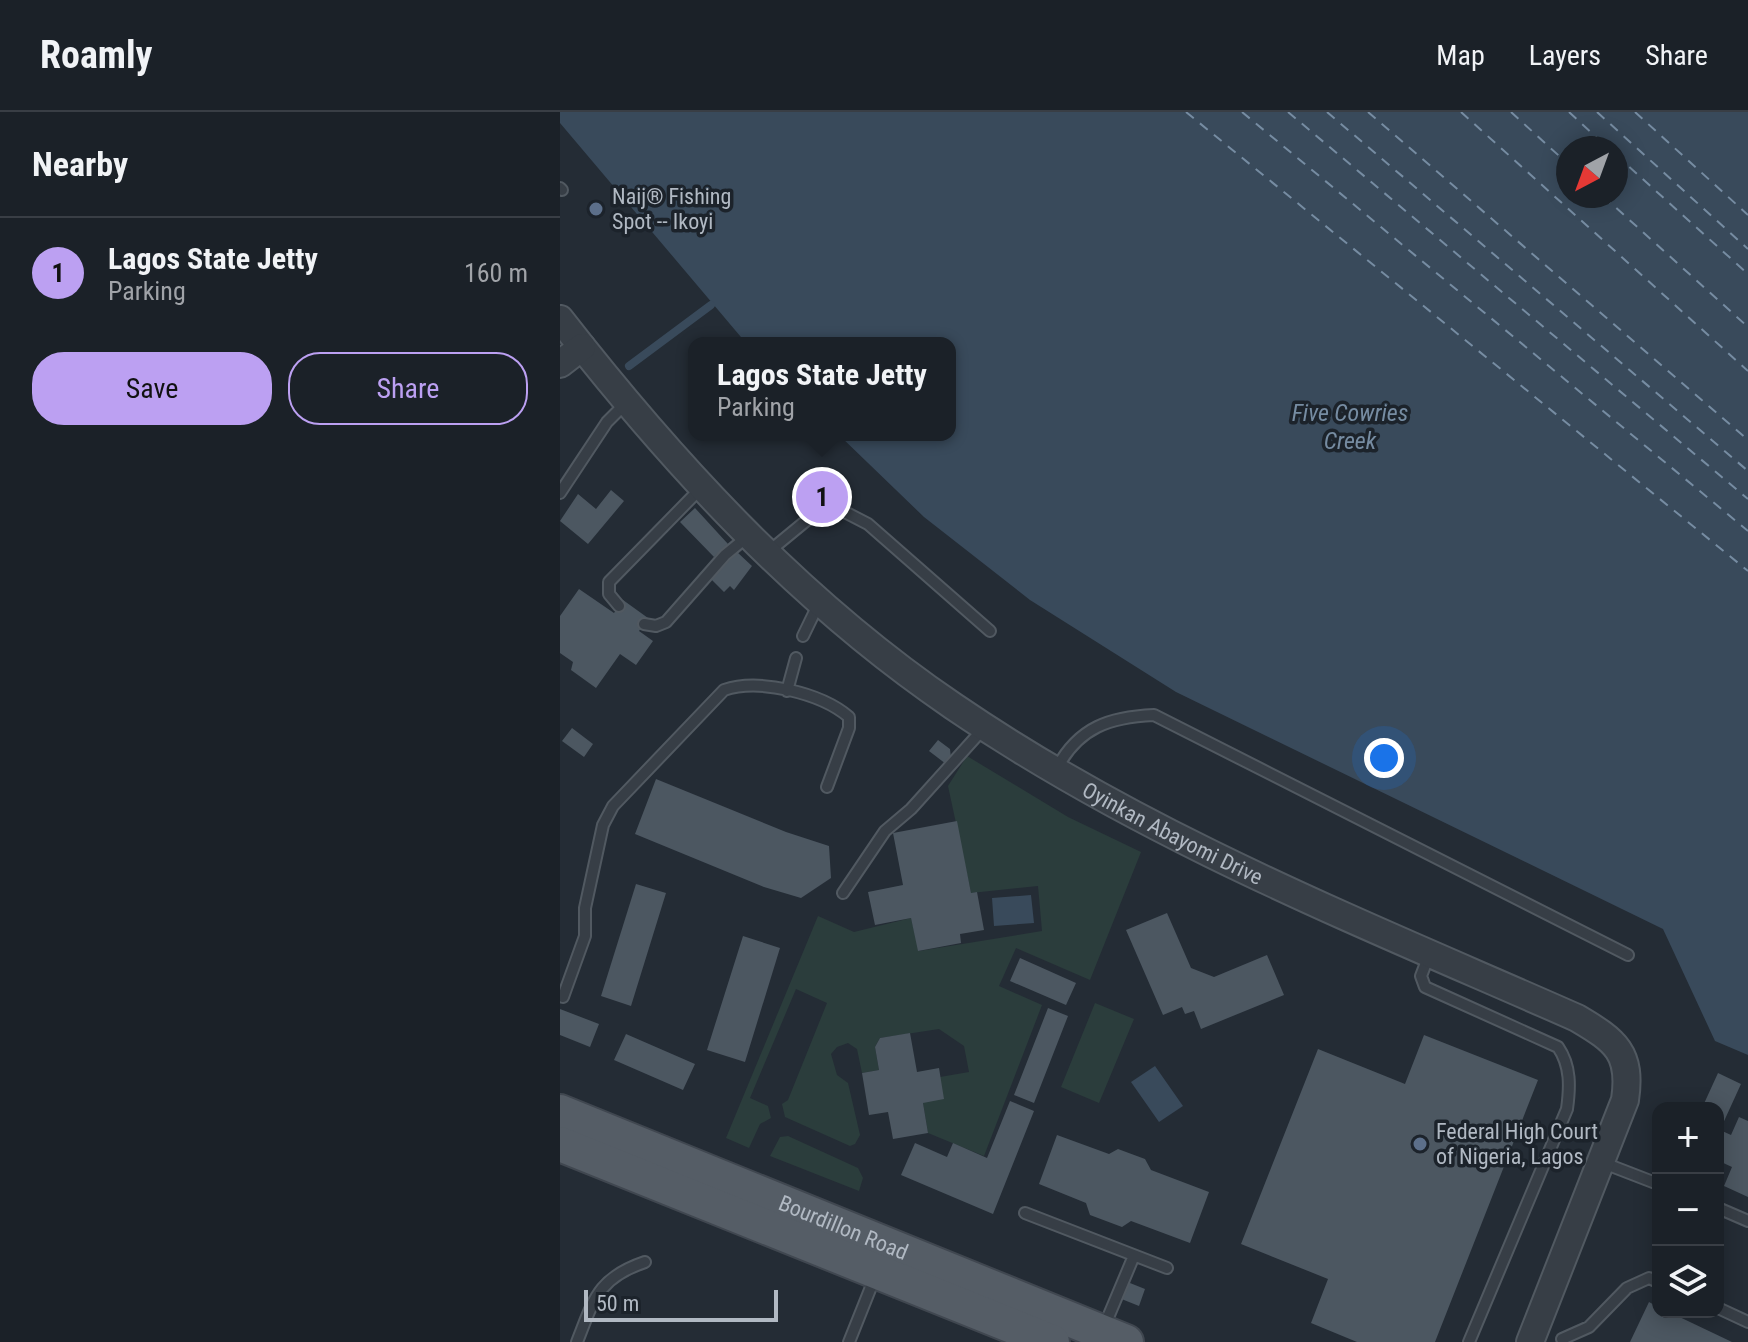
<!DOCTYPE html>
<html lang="en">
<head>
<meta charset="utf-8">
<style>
  :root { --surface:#1b2128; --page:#242930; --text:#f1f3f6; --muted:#a0a3a8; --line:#393e45; --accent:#bca0f2 }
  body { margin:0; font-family:"Roboto Condensed",sans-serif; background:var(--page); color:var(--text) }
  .controls { position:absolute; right:24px; bottom:24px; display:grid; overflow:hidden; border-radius:16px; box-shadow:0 4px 20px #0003 }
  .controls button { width:72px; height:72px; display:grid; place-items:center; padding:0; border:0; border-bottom:2px solid var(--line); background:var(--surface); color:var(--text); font:40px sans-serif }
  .compass { position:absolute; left:996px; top:24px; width:72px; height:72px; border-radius:50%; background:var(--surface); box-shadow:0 4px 20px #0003; rotate:221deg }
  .scale { position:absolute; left:24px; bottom:20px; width:194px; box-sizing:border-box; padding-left:8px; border:4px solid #b1b9c3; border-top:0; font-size:22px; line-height:28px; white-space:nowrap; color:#b1b9c3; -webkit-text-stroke:6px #1c232b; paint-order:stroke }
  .you { position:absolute; left:824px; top:646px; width:28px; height:28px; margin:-20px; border:6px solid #fff; border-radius:50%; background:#1a73e8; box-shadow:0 0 0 12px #1a73e833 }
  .badge { display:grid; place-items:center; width:52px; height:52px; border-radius:50%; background:var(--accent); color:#111; font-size:26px; font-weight:700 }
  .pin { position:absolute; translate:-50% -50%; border:4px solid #fff; box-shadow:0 2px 8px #0006 }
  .popup { position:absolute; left:128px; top:225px; width:268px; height:104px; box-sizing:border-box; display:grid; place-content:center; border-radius:16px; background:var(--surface); filter:drop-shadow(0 2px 6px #0005); font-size:26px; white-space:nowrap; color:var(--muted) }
  .popup b { font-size:30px; color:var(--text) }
  .popup::after { content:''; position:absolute; left:50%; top:100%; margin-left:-16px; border:16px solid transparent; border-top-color:var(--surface) }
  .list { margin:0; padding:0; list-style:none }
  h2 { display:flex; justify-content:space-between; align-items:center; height:104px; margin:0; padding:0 32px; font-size:34px }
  h2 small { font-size:26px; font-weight:400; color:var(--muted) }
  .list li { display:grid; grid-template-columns:52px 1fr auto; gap:24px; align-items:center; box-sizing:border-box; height:112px; padding:0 32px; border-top:2px solid var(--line) }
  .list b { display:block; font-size:30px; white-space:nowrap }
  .list p { margin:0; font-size:26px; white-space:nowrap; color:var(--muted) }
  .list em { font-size:26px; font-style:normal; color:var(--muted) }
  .actions { display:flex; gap:16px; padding:24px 32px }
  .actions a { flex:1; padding:18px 0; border:2px solid var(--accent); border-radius:32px; text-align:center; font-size:28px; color:var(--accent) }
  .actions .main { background:var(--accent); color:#111 }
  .icon { flex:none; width:44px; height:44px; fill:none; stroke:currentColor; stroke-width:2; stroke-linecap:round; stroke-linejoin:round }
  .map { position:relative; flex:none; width:1188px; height:1230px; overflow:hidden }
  header { display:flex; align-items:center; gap:48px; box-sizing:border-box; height:112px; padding:0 40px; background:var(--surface); border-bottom:2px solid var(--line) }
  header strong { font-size:38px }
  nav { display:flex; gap:44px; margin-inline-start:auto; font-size:28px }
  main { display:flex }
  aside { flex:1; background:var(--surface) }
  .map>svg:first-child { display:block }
  .green { fill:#2b3d3c }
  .water { fill:#394a5b; fill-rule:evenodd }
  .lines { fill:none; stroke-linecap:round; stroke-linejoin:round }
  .stream { stroke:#394a5b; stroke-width:8 }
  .ferry { stroke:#768ca2; stroke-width:2; stroke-dasharray:10 8; stroke-linecap:butt }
  .building { fill:#4c5761 }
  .service-casing { stroke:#515961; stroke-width:14 }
  .tertiary-casing { stroke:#515961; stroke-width:30 }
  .primary-casing { stroke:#404750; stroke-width:38 }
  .service { stroke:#373e46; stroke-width:10 }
  .tertiary { stroke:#373e46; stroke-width:26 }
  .primary { stroke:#555d66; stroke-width:34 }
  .service-dot { fill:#5c6f8a; stroke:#1c232b; stroke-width:3 }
  .labels { text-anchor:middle; stroke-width:7; stroke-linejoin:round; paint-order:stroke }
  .poi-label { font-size:22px; fill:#b1b9c3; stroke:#1c232b; text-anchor:start }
  .street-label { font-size:22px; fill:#b1b9c3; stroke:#1c232b }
  .water-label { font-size:24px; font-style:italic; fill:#768ca2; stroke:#1c232b }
</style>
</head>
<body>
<header>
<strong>Roamly</strong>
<nav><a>Map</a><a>Layers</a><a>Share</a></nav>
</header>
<main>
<aside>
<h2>Nearby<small></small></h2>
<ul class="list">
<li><span class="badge">1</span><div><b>Lagos State Jetty</b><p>Parking</p></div><em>160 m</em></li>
</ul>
<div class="actions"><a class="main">Save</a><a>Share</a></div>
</aside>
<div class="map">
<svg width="1188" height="1230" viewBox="0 0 1188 1230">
  <rect width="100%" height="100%" fill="#242c35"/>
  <path class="green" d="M407,644L508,705L581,740L530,868L456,836L439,874L482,893L424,1044L368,1021L363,991L380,965L409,960L404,934L379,917L320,926L315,935L319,958L302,961L297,937L288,931L277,935L271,942L277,963L288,971L300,1023L295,1032L290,1034L225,1005L222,992L228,988L267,891L236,877L190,986L208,994L211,1006L200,1012L189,1036L166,1026L258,804L294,820L351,806L359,839L482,819L478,774L411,781L388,674Z
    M535,891L574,907L539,991L501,975Z
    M228,1024L298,1056L303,1066L299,1079L210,1044L220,1025Z"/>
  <path class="water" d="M0,0H1188V943L1155,929L1103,817L616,580L470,488L364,405L279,323H390V231H186L0,11ZM1056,36V84H1008V36Z
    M471,783L474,811L434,814L432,786Z
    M595,954L623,994L599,1010L571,970Z"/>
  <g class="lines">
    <path class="stream" d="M69,254L151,193"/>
    <path class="ferry" d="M626,0L1188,459
      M682,0L1188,419
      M728,0L1188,387
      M767,0L1188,359
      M808,0L1188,328
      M901,0L1188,259
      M951,0L1008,52
      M1009,0L1048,36
      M1037,0L1188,137
      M1075,0L1188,103
      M1056,43L1188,162
      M1043,84L1188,215"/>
  </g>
  <path class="building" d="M51,378L64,389L28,432L0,409L18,382L36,397Z
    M135,396L168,432L154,445L120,410Z
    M177,440L192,454L174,478L170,474L164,480L151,467Z
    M19,477L54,501L63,488L88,506L79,519L93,529L76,553L60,542L36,576L11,558L13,550L0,541V504Z
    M12,616L33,632L24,645L2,629Z
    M378,628L390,637L391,646L386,652L369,639Z
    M96,667L226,720L269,734L271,766L241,786L204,775L75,722Z
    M397,709L411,781L417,780L424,818L400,822L401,831L358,839L351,806L315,813L308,780L343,773L333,721Z
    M76,772L106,781L71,894L41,884Z
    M607,801L631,856L654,865L707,843L724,883L641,917L634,899L625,902L622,895L603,903L566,818Z
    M183,824L220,836L185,950L147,938Z
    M460,846L516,871L506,893L450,869Z
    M488,896L508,904L474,991L454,983Z
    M0,897L39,912L30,935L0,923Z
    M350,921L357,960L379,956L384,987L363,991L368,1021L333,1027L328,1000L309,1003L302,961L319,958L315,935L320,926Z
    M66,922L135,952L123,978L54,948Z
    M864,923L978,968L875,1230H797L751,1211L768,1167L681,1132L758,937L845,972Z
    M1158,961L1181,972L1160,1018L1171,1023L1179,1005L1188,1009V1085L1164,1074L1172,1055L1159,1049L1161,1042L1158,1040V996H1142Z
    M450,989L474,999L433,1102L341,1063L355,1031L387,1045L393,1031L427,1046Z
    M497,1023L549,1042L558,1037L585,1047L591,1058L649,1080L630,1131L571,1109L562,1115L530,1103L526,1091L479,1072Z
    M565,1169L585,1177L579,1194L559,1186Z
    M1089,1190L1098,1195V1200H1109L1172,1230H1070Z"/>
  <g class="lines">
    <g class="service-casing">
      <path id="service" d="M0,76L2,78
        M0,381L47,310L67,290
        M207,441L258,399L279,397L308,412L430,519
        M59,494L49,482V470L140,377
        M84,512L96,514L106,510L165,443L187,425
        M243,524L259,491
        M227,579L236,546
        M497,656C519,615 550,605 594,603L1068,843
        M283,781L325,719L351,697L424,616
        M869,843L861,864L865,875L998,935C1011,954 1010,975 1007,997L909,1230
        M3,885L25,824V796L43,713L53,694L164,578C199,566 261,581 289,605V616L267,675
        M1041,1050L1098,1072
        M1158,1096L1188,1109
        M465,1101L607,1156
        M1158,1196L1188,1210
        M544,1215L573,1146
        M1002,1227L1029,1215L1067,1176L1089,1166L1098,1170
        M17,1230C34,1187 38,1166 85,1150
        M289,1230L315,1165"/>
    </g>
    <g class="tertiary-casing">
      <g id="tertiary">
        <path id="s1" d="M0,207C113,352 240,490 393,594C586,726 804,812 1017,906C1056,929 1072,941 1065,988L970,1230"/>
        <path d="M0,252L22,235"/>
      </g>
    </g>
    <g class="primary-casing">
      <g id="primary">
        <path id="s2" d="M0,1000L566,1230"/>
        <path d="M0,1032L492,1230"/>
      </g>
    </g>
    <use href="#service" class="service"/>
    <use href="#tertiary" class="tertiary"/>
    <use href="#primary" class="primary"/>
  </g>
  <g class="service-dot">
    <circle cx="36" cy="97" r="8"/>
    <circle cx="860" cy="1032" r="8"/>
  </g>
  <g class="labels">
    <g class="poi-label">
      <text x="52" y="92">Naij® Fishing<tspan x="52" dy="25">Spot -- Ikoyi</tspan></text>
      <text x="876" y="1027">Federal High Court<tspan x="876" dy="25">of Nigeria, Lagos</tspan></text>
    </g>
    <g class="street-label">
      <text dy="8" stroke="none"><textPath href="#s1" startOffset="808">Oyinkan Abayomi Drive</textPath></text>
      <text dy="8" stroke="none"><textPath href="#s2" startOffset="306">Bourdillon Road</textPath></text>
    </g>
    <g class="water-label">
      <text x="790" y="309">Five Cowries<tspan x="790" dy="28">Creek</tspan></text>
    </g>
  </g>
</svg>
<div class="controls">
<button>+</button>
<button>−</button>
<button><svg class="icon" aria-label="layers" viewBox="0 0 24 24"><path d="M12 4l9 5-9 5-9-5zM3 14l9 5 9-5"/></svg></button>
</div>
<svg class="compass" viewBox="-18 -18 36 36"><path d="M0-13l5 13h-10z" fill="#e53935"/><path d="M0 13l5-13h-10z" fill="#a0a3a8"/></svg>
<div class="scale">50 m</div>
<div class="you"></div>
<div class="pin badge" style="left:262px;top:385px">1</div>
<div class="popup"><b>Lagos State Jetty</b>Parking</div>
</div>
</main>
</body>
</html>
